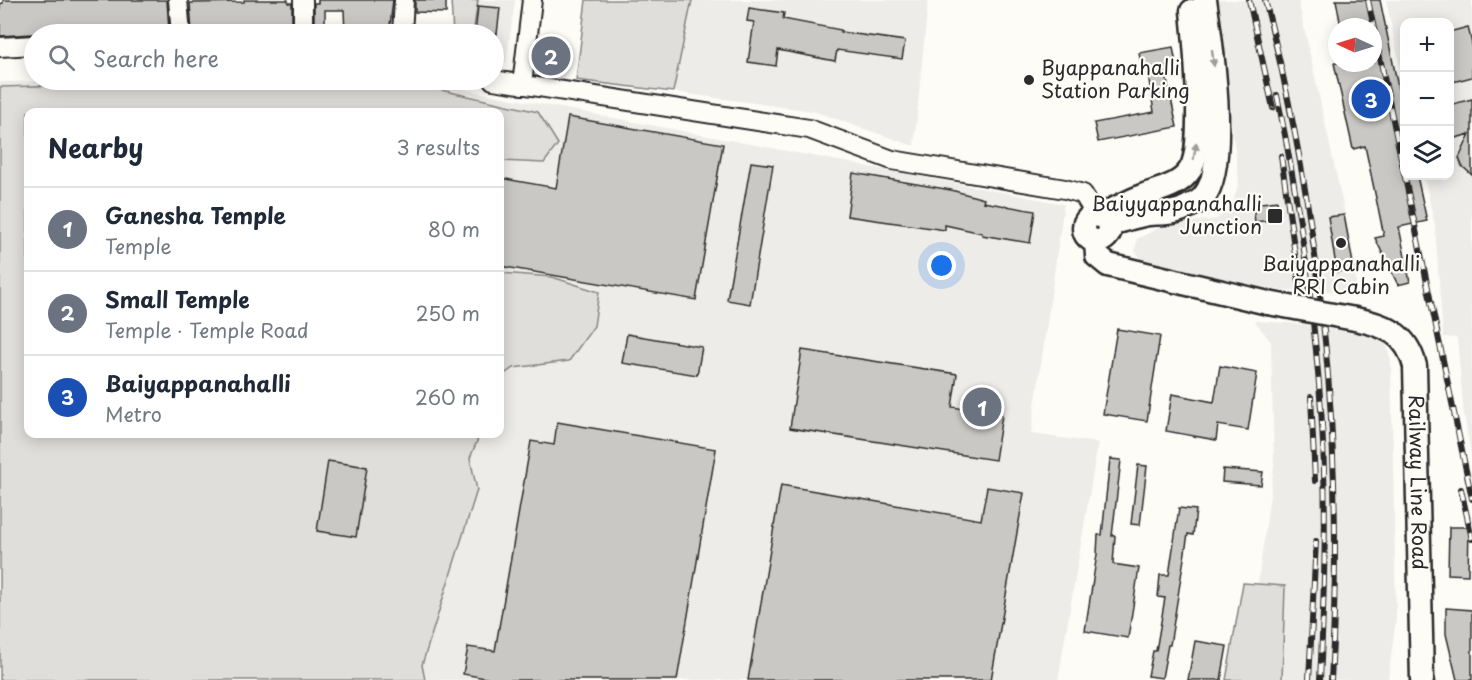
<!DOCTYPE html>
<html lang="en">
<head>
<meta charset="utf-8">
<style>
  :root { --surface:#fff; --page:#f2f2f3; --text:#1f2937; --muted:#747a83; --line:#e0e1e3; --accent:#2b2b2b }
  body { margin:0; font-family:"Playpen Sans",sans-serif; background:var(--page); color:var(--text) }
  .controls { position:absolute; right:18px; top:18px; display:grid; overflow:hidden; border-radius:12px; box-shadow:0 3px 15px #0003 }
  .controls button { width:54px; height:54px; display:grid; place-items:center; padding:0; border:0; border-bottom:2px solid var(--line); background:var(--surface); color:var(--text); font:30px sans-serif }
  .compass { position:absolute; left:1328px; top:18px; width:54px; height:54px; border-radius:50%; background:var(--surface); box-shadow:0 3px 15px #0003; rotate:274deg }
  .you { position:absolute; left:942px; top:266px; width:21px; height:21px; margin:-15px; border:4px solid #fff; border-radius:50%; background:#1a73e8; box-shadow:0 0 0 9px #1a73e833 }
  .badge { display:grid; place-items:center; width:39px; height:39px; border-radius:50%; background:var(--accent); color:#fff; font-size:20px; font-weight:700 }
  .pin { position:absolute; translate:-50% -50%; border:3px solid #fff; box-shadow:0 2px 6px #0006 }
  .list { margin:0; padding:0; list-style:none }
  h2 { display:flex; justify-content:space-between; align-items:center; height:78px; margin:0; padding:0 24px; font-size:26px }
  h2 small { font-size:20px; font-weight:400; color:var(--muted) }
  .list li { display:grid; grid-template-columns:39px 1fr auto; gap:18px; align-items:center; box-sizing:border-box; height:84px; padding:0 24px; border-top:2px solid var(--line) }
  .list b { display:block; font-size:22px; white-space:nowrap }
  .list p { margin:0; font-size:20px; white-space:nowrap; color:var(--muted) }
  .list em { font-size:20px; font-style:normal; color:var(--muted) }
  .icon { flex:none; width:33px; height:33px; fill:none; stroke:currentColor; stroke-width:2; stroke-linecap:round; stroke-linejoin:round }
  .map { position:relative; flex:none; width:1472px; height:680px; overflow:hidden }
  .search { position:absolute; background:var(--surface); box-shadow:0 3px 15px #0003; left:24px; top:24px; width:480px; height:66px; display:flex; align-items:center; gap:15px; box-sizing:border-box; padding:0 21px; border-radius:33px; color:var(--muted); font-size:22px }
  .panel { position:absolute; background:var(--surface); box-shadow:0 3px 15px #0003; left:24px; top:108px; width:480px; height:330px; border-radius:12px }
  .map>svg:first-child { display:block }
  .built { fill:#edece8; fill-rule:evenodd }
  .green { fill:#dfdeda; stroke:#858482; stroke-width:1.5 }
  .building { fill:#c9c8c4; stroke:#2b2b2b; stroke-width:1.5 }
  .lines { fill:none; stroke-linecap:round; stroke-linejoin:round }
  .minor-casing { stroke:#2b2b2b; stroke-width:22 }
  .major-casing { stroke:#2b2b2b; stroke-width:27 }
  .minor { stroke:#fdfcf7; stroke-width:18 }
  .major { stroke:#fdfcf7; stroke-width:22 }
  .rail-casing { stroke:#2b2b2b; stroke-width:6 }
  .rail { stroke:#fdfcf7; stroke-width:4; stroke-dasharray:11; stroke-linecap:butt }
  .major-bridge-casing { stroke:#2b2b2b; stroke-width:27; stroke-linecap:butt }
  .major-bridge { stroke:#fdfcf7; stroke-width:22 }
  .oneway { fill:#9e9e9b }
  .poi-dot { fill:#2b2b2b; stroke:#fdfcf7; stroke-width:2 }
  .labels { text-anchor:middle; stroke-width:4.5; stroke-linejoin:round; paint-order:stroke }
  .poi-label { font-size:20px; fill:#2b2b2b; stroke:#fdfcf7; text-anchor:start }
  .street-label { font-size:20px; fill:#2b2b2b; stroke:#fdfcf7 }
</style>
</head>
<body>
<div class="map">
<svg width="1472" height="680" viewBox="0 0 1472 680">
  <rect width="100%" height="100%" fill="#fdfcf7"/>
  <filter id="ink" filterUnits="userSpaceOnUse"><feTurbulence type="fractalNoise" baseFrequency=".0167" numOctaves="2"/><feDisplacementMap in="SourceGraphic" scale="12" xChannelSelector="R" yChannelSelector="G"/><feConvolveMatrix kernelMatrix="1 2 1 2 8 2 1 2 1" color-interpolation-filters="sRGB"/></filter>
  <g filter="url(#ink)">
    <path class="built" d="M478,0H515L506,63L494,61V34H473Z
      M692,0H931L928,1L914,146L813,111L673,92Z
      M1216,0H1298L1352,246L1357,292L1277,290L1148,267L1135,251L1137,239L1164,225L1216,219L1231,210L1239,181Z
      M1386,0H1472V459L1464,416L1457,338L1443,337L1435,226L1424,176H1450V22H1404V86Z
      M99,80H414L1064,204L1031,434L1098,443L1058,680H0V82ZM28,112H500V434H28Z
      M1255,321L1361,328L1385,340L1391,360L1396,618L1388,680H1226L1243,583H1258L1274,466L1271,342Z"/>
    <path class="green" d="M451,0H478L473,34H453Z
      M586,0H692L673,92L576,80Z
      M243,80H397L538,112L558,144L544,163L500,161V112H28V434H480L470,458L477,490L422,665L425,680H0V87Z
      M500,273L552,277L599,292L594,326L569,361L513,368L500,377Z
      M1243,583L1285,586L1282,680H1226Z"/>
    <path class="building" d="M3,0H167L169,31L149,32V34H133V32L98,34H33L0,36V4L3,3Z
      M244,0H288V3H292V34H192L190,3L244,2Z
      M318,0H393L389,34H345L344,10H325V34H314V3H318Z
      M415,0H446V13L415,12Z
      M1336,0H1380L1404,116V176H1417L1427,221L1399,227L1410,282L1398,285L1375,238L1384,236L1365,146L1353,149L1334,63H1373V27H1341Z
      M478,6L500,8L497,34H475Z
      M749,8L784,13L783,19L841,30V32L905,41L902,59L837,50L835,61L778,50L776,66L748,62L754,22L747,21Z
      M1468,27L1472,44V77L1449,83V32Z
      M1173,47L1176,64L1164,66L1177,127L1098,142L1094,123L1154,112L1147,68L1142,69L1139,53Z
      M1472,99V175L1462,166L1459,158L1470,134L1452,139L1449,130V105Z
      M568,117L723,144L696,300L500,266V178L556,188Z
      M751,162L773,165L750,304L727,300Z
      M853,173L951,190L984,199L983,202L1035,211L1030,243L982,235V233L945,225V230L847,216Z
      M1277,201L1280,219L1255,222L1253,204Z
      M1344,215L1354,269L1337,272L1328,217Z
      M1117,329L1160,336L1147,421L1103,414Z
      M627,334L702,347L697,375L622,363Z
      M802,350L957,374L952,407L1002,415L995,460L790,428Z
      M1220,366L1257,373L1248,430L1218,425L1216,440L1166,431L1172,394L1214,402Z
      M557,422L716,449L677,680H496L463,674L468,647L495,651L531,441L554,445Z
      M1110,459L1121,460L1112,536H1115L1113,564L1139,568L1128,638L1085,631L1097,554L1098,535H1102Z
      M328,461L367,467L356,537L317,531Z
      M1138,465L1147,466L1140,525L1131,524Z
      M1223,469L1263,472L1261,485L1222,482Z
      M781,485L981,520L987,487L1024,493L991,680H748Z
      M1179,508L1196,510L1193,535L1188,534L1170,645H1168L1162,678L1148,676L1153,651H1156L1165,598L1158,597L1160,575H1169Z
      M1449,527H1469L1468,575L1448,574Z
      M1446,608L1472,610V680H1457L1446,634Z
      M1195,641L1227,646L1221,680H1188Z"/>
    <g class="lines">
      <g class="minor-casing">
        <path id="minor" d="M178,0L181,34
          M303,0V34
          M402,34L404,0
          M0,47L34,45
          M493,80L809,129L892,160L1065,189L1083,194L1096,215
          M522,85L532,0"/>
      </g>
      <g class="major-casing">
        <g id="major">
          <circle cx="1097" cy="228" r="13"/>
          <path d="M1100,216C1114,209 1128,202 1142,196C1158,190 1180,186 1190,170C1205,149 1195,40 1192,11"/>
          <path d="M1109,224C1122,221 1136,216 1149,214C1164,213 1176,214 1189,206C1194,204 1201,200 1204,196C1230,166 1211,39 1205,0"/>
          <path d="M1096,241L1097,256L1108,265L1268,303"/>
          <path id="s1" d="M1355,319C1386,325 1407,334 1415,366L1422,680"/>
        </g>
      </g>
      <use href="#minor" class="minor"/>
      <use href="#major" class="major"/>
      <g class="rail-casing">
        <path id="rail" d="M1249,0L1273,108
          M1265,0C1322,223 1345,450 1331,680
          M1368,0L1472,499
          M1277,95C1297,191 1311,287 1319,384C1328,482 1325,581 1320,680
          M1281,156L1300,289
          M1311,397L1315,481
          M1461,489L1472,539
          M1309,680L1316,541"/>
      </g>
      <use href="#rail" class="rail"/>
      <g class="major-bridge-casing">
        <path id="major-bridge" d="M1268,303L1355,319"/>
      </g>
      <use href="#major-bridge" class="major-bridge"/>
    </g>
    <defs><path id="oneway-solid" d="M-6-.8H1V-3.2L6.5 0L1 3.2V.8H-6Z" transform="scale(1.5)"/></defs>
    <g class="oneway">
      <use href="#oneway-solid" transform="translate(1213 58) rotate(83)"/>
      <use href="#oneway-solid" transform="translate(1195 151) rotate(-80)"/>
    </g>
  </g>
  <g class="poi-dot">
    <circle cx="1029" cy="80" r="6"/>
    <rect x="1267" y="208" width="16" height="16" rx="3"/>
    <circle cx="1341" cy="243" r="6"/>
  </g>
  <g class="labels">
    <g class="poi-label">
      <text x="1041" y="75">Byappanahalli<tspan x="1041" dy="23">Station Parking</tspan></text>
      <text x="1262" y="211" text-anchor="end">Baiyyappanahalli<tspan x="1262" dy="23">Junction</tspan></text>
      <text x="1341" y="271" text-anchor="middle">Baiyappanahalli<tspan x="1341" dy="23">RRI Cabin</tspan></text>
    </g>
    <g class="street-label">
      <text dy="7" stroke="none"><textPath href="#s1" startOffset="198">Railway Line Road</textPath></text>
    </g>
  </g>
</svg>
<div class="controls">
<button>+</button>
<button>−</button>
<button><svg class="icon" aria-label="layers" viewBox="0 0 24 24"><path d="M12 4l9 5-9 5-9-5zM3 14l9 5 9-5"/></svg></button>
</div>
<svg class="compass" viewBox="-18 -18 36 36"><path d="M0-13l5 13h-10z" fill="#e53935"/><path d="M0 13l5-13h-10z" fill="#747a83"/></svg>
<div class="you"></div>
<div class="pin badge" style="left:982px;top:407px;background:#6b7280">1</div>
<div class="pin badge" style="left:551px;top:56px;background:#6b7280">2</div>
<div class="pin badge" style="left:1371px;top:99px;background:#1a4fb4">3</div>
<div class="search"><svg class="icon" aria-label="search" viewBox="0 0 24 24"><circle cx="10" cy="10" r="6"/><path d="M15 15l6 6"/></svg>Search here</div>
<section class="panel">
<h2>Nearby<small>3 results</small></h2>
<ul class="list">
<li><span class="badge" style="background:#6b7280">1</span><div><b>Ganesha Temple</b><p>Temple</p></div><em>80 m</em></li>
<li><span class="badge" style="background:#6b7280">2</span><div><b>Small Temple</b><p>Temple · Temple Road</p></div><em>250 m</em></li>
<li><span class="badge" style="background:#1a4fb4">3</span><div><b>Baiyappanahalli</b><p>Metro</p></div><em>260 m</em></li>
</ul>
</section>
</div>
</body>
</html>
